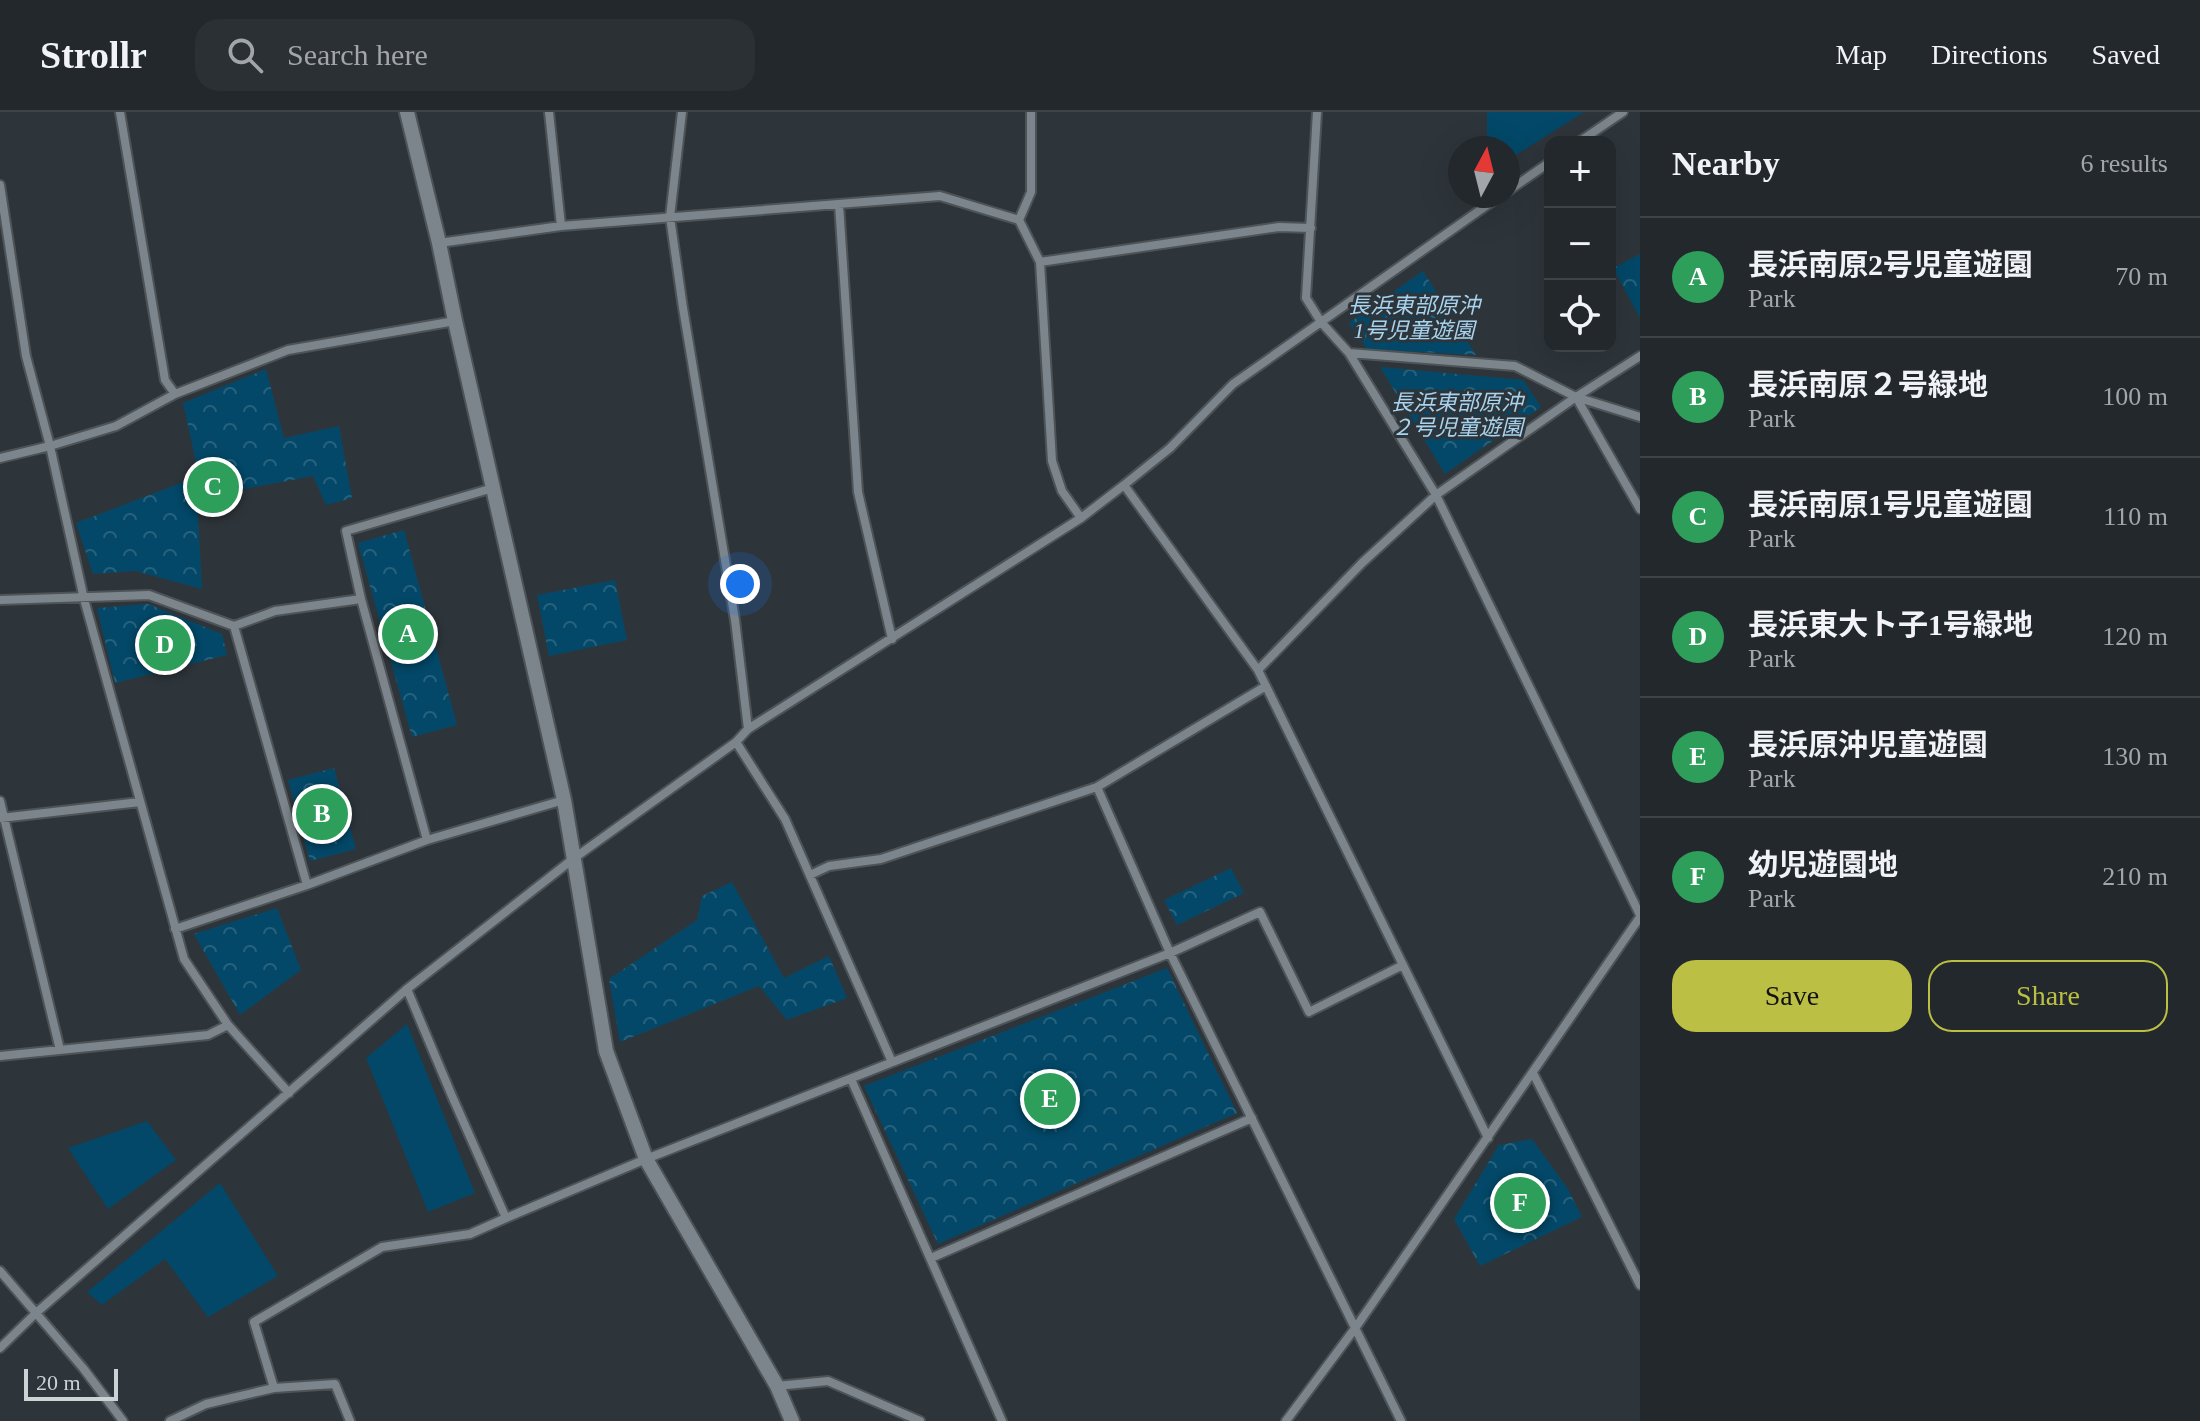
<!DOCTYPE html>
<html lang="en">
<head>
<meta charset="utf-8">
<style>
  :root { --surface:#22282c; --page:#2a3034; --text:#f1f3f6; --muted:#a2a6a9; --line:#3f4448; --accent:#bbc044 }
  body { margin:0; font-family:"Times New Roman","Noto Sans JP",serif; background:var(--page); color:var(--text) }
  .controls { position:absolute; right:24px; top:24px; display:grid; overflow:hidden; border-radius:16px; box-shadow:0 8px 32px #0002 }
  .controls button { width:72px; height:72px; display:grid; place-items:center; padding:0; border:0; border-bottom:2px solid var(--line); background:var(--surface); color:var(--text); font:40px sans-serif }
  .compass { position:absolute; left:1448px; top:24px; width:72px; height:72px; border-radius:50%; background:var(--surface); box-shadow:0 8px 32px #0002; rotate:7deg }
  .scale { position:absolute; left:24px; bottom:20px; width:94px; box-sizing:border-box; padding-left:8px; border:4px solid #cdd2d5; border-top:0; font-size:22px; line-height:28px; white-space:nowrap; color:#cdd2d5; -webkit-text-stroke:6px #2e353a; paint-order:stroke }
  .you { position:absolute; left:740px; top:472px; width:28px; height:28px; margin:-20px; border:6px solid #fff; border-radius:50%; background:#1a73e8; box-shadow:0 0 0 12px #1a73e833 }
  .badge { display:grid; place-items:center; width:52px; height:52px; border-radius:50%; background:var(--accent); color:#fff; font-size:26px; font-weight:700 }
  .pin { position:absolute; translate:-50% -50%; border:4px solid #fff; box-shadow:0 2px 8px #0006 }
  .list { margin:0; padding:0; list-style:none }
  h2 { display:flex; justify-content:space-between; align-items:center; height:104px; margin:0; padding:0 32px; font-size:34px }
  h2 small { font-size:26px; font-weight:400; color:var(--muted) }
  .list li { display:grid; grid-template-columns:52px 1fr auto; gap:24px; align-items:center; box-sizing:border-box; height:120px; padding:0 32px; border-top:2px solid var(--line) }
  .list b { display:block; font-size:30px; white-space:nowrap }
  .list p { margin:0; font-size:26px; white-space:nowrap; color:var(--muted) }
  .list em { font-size:26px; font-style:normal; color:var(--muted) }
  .actions { display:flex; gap:16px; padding:24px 32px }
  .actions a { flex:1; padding:18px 0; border:2px solid var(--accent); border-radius:24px; text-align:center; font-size:28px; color:var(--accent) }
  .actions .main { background:var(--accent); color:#111 }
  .icon { flex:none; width:44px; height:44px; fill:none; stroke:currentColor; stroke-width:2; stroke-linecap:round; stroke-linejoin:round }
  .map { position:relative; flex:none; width:1640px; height:1309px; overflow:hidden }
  header { display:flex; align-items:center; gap:48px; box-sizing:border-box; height:112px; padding:0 40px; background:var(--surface); border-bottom:2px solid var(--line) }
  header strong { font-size:38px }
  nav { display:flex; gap:44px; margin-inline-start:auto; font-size:28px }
  .search { width:560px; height:72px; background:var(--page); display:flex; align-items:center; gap:20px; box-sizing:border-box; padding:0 28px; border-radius:24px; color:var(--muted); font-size:30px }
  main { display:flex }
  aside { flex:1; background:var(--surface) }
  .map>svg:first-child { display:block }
  .grass { fill:#034868 }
  .park { fill:url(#park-crowns) }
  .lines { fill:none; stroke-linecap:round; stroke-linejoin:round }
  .minor-casing { stroke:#4d5357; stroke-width:12 }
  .tertiary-casing { stroke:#4d5357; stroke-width:18 }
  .minor { stroke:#7c858b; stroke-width:8 }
  .tertiary { stroke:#7c858b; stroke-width:14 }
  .labels { text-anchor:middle; stroke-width:6; stroke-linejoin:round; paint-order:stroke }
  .park-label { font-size:22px; font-style:italic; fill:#a7d3ef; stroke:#2e353a }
</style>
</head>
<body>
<header>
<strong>Strollr</strong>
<div class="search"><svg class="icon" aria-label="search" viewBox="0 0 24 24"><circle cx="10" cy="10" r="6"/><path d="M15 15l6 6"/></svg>Search here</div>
<nav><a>Map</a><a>Directions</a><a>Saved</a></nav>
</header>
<main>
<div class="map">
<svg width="1640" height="1309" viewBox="0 0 1640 1309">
  <defs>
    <pattern id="park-crowns" width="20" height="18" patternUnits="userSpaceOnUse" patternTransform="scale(2)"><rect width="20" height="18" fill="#034868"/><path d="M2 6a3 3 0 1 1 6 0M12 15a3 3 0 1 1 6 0" fill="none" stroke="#27627d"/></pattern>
  </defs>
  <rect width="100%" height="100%" fill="#2e353a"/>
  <path class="grass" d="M1487,0H1584L1508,48V36H1487Z
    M407,912L475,1081L428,1100L366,946Z
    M147,1009L176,1048L108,1097L68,1036Z
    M220,1071L278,1164L208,1205L165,1147L102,1193L87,1180Z"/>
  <path class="park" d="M1640,142V206L1613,156Z
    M1423,159L1476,243L1367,237L1349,211Z
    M1380,255L1523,268L1541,295L1445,362Z
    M266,257L284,326L339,314L352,386L326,393L313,364L197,386L202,477L135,459L93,462L76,411L199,364L183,291Z
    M404,418L457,613L412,625L358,431Z
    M615,468L627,528L549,544L537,483Z
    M148,492L222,522L227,543L115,571L97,496Z
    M334,656L356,737L310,749L288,668Z
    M1231,756L1244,781L1177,813L1164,788Z
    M732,770L784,866L829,844L847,886L787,908L759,874L620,930L609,867L697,808L702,784Z
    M277,796L301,858L240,903L194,822Z
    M1167,856L1237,1001L938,1132L864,974Z
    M1532,1027L1568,1077L1582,1105L1480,1154L1454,1107L1499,1033Z"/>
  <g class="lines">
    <g class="minor-casing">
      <path id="minor" d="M120,0L165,268L175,282
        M549,0L561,114
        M682,0L670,105L683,196L735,508L748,617
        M1317,0L1306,186L1321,210L1349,241L1515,254L1576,285L1640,305
        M1579,30L1623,0
        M0,73L26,244L50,334L84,487L184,847L228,913L289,981
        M1508,79L1550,50
        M839,92L858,380L892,527
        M1019,108L1031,80V0
        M439,131L561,114L940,84L1019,108L1040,150L1052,349L1062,379L1081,406
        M1040,150L1279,115L1311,116
        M1349,241L1436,383L1640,803
        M1576,285L1640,397
        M0,346L50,334L116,314L175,282L288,238L455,209
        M1124,373L1258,558L1488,1026
        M0,488L149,483L234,514
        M1258,558L1362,451L1436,383L1576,285L1640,244
        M736,630L785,707L892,950
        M1097,675L1170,841L1401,1309
        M0,689L60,938
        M1,706L140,690
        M427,728L361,487L346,419L493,376
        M810,763L829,754L881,747L1097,675L1266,574
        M307,773L234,514L275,499L361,487
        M175,817L307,773L427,728L564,688
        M0,944L208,923L228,913
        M1533,961L1640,1173
        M851,967L1002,1309
        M506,1106L646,1047L1170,841L1260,800L1309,900L1403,853
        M931,1146L1252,1006
        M0,1159L83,1256L123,1309
        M0,1236L36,1201L407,877L573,747L736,630L748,617L1081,406L1124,373L1170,336L1233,272L1500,84
        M777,1274L828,1269L920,1309
        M274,1276L254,1210L382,1135L470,1122L506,1106L452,984L407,877
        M170,1309L206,1292L274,1276L335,1272L350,1309
        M1286,1309L1356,1215L1640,805"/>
    </g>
    <g class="tertiary-casing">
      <path id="tertiary" d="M407,0L439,131L455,209L564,688L606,939L646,1047L777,1274L792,1309"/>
    </g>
    <use href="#minor" class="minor"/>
    <use href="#tertiary" class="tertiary"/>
  </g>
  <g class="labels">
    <g class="park-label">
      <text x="1414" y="201">長浜東部原沖<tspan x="1414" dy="25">1号児童遊園</tspan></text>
      <text x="1457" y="298">長浜東部原沖<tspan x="1457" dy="25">２号児童遊園</tspan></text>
    </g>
  </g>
</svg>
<div class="controls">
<button>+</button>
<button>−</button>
<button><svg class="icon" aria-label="locate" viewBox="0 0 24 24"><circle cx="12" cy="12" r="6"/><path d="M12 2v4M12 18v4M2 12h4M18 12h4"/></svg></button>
</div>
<svg class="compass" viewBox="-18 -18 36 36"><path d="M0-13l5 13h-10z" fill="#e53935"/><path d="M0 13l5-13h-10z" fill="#a2a6a9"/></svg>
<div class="scale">20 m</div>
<div class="you"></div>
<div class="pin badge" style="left:408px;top:522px;background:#2e9e5b">A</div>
<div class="pin badge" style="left:322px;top:702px;background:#2e9e5b">B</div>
<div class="pin badge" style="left:213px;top:375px;background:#2e9e5b">C</div>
<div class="pin badge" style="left:165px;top:533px;background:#2e9e5b">D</div>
<div class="pin badge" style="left:1050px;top:987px;background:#2e9e5b">E</div>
<div class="pin badge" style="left:1520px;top:1091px;background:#2e9e5b">F</div>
</div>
<aside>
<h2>Nearby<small>6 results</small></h2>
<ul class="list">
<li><span class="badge" style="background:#2e9e5b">A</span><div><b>長浜南原2号児童遊園</b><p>Park</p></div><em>70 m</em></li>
<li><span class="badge" style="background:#2e9e5b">B</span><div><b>長浜南原２号緑地</b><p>Park</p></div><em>100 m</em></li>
<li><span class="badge" style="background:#2e9e5b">C</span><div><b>長浜南原1号児童遊園</b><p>Park</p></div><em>110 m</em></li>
<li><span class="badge" style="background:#2e9e5b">D</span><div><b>長浜東大ト子1号緑地</b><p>Park</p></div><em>120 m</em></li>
<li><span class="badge" style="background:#2e9e5b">E</span><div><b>長浜原沖児童遊園</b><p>Park</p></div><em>130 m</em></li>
<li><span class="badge" style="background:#2e9e5b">F</span><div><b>幼児遊園地</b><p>Park</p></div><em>210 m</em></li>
</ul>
<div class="actions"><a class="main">Save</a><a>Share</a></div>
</aside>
</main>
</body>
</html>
